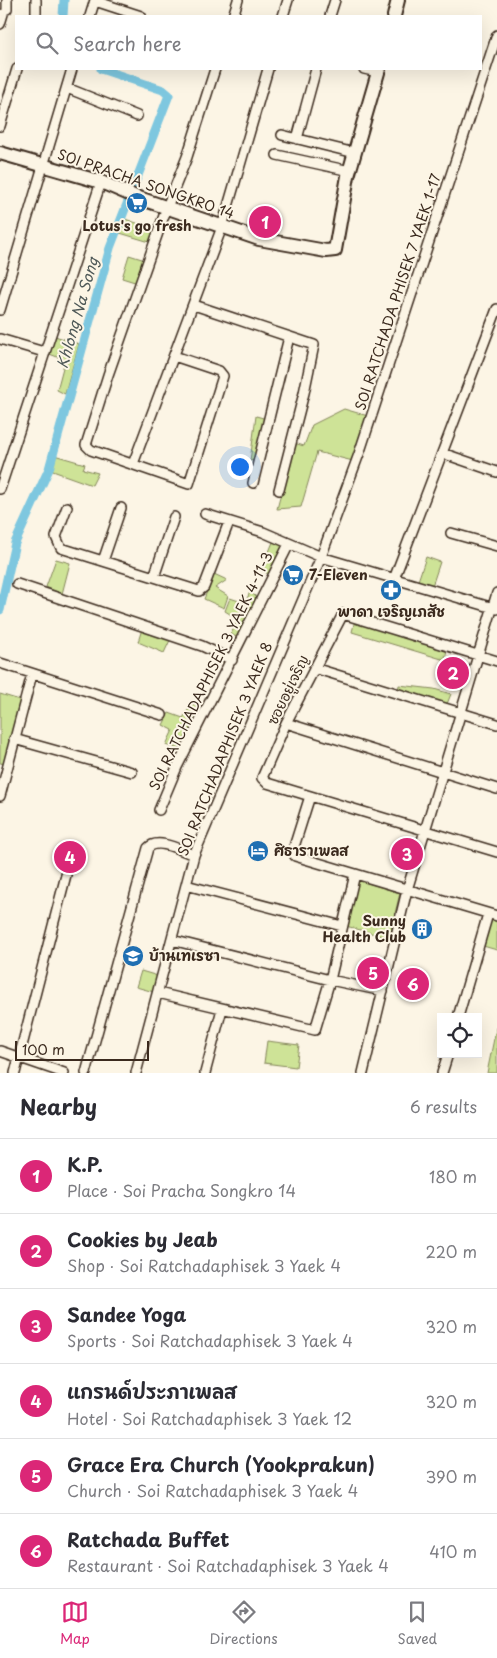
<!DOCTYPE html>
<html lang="en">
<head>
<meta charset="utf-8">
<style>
  :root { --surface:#fff; --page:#f2f2f3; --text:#2b2b33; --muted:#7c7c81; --line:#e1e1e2; --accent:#db2777 }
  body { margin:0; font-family:"Playpen Sans","Playpen Sans Thai",sans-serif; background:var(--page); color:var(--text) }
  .controls { position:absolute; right:15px; bottom:15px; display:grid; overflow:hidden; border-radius:0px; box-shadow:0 5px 20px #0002 }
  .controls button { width:45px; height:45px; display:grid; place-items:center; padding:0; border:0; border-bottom:1px solid var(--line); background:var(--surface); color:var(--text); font:25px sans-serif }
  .scale { position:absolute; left:15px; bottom:12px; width:134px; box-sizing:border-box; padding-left:5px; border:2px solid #3b2a1e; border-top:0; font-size:14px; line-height:18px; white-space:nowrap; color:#3b2a1e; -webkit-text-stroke:4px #fcf5e5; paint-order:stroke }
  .you { position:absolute; left:239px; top:466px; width:18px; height:18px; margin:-12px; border:4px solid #fff; border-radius:50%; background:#1a73e8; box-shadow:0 0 0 8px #1a73e833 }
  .badge { display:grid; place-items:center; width:32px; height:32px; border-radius:50%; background:var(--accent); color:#fff; font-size:16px; font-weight:700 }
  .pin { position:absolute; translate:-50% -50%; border:2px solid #fff; box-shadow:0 1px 5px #0006 }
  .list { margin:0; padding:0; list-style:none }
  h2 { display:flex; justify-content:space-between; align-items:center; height:65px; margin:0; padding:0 20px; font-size:21px }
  h2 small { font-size:16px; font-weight:400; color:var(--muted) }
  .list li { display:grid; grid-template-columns:32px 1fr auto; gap:15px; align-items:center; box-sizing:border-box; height:75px; padding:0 20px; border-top:1px solid var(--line) }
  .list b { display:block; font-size:19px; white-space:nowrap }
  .list p { margin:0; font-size:16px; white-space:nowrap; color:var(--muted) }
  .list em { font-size:16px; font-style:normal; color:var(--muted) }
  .icon { flex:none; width:28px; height:28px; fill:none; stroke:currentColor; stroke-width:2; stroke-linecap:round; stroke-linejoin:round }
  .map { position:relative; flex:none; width:497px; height:1073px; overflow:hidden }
  .search { position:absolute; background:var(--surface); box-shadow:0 5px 20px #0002; left:15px; right:15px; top:15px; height:55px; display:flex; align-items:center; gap:12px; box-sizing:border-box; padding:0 18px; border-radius:0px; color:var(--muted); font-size:19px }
  .sheet { height:515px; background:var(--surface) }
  nav { display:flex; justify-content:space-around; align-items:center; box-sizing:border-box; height:70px; border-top:1px solid var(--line); background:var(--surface); font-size:14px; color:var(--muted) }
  nav a { display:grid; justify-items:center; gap:2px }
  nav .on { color:var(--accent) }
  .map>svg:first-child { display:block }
  .green { fill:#cee397; stroke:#84865a }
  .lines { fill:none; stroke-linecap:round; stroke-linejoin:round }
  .canal { stroke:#7ec7df; stroke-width:9 }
  .street-casing { stroke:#3b2a1e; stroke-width:12 }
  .secondary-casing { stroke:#3b2a1e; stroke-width:16 }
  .street { stroke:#fcf5e5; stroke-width:9 }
  .secondary { stroke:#fcf5e5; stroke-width:12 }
  .labels { text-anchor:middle; stroke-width:4; stroke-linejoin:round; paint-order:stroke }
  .street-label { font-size:14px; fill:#3b2a1e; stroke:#fcf5e5 }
  .poi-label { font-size:14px; font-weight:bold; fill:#3b2a1e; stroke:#fcf5e5; text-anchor:start }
  .water-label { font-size:15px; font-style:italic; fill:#4f5958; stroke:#fcf5e5 }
</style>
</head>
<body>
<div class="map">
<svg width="497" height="1073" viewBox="0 0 497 1073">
  <rect width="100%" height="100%" fill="#fcf5e5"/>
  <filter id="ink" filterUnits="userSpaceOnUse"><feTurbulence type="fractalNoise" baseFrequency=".02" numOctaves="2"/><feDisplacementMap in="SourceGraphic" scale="10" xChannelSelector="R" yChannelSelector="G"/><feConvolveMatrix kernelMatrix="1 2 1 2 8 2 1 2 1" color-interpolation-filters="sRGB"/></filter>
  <g filter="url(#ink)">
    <path class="green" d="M125,219L157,230L153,243L120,233Z
      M129,255L145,260L138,283L122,278Z
      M52,335L79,344L65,394L57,390L65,360L47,353Z
      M344,409L368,416L353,461L317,452L301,507L277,509L294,443L304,446L312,425Z
      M256,416L267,419L255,460L250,461Z
      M54,455L85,464L83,469L98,473L92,485L50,470Z
      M273,542L283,545L270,576L262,569Z
      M426,557L440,562L431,589L417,584Z
      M56,559L70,563L62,594L46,587Z
      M214,574L227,580L215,588L228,596L224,608L204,599Z
      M250,592L259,599L238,638L231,634L238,619L225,611L230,598L245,603Z
      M355,620L447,650L445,660L352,632Z
      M142,629L171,638L164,653L138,642Z
      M399,685L434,689L451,694L447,704L398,691Z
      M0,694L23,701L6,764L0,763Z
      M192,704L203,709L184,750L166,745L173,730L163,725L169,713L183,718Z
      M358,880L400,893L389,938L346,926Z
      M497,920V950L483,946L488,925L492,921Z
      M141,971L158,976L154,992L136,987Z
      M497,1024V1073H487Z
      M267,1041L299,1045L296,1067L264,1063Z"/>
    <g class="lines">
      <path class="canal" d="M63,16L64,0
        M0,610L15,543L49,469L110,248L169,95L163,90L101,69"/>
      <g class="street-casing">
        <path id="street" d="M95,1L141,16
          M7,9V0
          M36,13V0
          M90,16L95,0
          M233,16L238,0
          M283,16L288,0
          M330,16L335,0
          M0,24L3,14
          M364,69L378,72
          M67,88L137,116
          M0,126L17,69
          M282,135L355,153
          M297,139L316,69
          M277,155L350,171
          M194,305L314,345L304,393L279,490
          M0,310L72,69
          M0,339L44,352
          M174,356L219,371L223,376L189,484L91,450L86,445L108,375L167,207L187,157L215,69
          M442,453L497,472
          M133,464L222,227L268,69
          M253,483L289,337
          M0,489L101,182
          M67,507L56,537L61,548L199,591L204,587L229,522
          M205,514L263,532L321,557L497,609
          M451,533L497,546
          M103,561L121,508
          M154,577L174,517
          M394,579L497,309
          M17,584L202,646L232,660
          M497,661L343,614L286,723L262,778L267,783L497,852
          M0,663L162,715
          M314,668L497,724
          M286,723L497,789
          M14,739L132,772
          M0,796L32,674
          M310,796L293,850L295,856L497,916
          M159,810L177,767L289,544
          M186,885L342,926
          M172,940L330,980L383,991
          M158,993L315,1030L330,980L355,874
          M458,1017L488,914
          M0,1051L64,1073
          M15,1073L66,875
          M86,1073L148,848C158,837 182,851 194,855
          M136,1073L194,855L321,557L359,454L497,35
          M205,1073L222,1009
          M363,1073L407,890L497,593
          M442,1073L448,1054"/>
      </g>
      <g class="secondary-casing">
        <path id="secondary" d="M394,16L398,0
          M0,153L101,182L136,197L259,239L326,251L335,250L348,176L379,69"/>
      </g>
      <use href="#street" class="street"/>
      <use href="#secondary" class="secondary"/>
    </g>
  </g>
  <defs>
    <g id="supermarket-disc" transform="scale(1.125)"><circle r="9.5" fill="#1f6fb2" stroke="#fcf5e5"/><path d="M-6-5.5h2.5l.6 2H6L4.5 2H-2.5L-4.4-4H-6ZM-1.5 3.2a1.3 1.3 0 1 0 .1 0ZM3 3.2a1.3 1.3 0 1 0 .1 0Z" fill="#fff"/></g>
    <g id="pharmacy-disc" transform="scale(1.125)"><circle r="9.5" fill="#1f6fb2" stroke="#fcf5e5"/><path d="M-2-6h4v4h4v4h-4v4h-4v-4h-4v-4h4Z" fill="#fff"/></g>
    <g id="hotel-disc" transform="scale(1.125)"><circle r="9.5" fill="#1f6fb2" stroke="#fcf5e5"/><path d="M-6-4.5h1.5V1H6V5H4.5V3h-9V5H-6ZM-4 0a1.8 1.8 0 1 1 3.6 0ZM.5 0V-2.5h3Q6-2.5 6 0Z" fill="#fff"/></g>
    <g id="building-disc" transform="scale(1.125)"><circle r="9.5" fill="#1f6fb2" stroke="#fcf5e5"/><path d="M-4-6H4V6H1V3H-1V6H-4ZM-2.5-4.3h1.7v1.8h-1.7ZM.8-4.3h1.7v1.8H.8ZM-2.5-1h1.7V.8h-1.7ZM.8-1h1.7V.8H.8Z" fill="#fff"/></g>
    <g id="school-disc" transform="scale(1.125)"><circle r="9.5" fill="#1f6fb2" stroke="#fcf5e5"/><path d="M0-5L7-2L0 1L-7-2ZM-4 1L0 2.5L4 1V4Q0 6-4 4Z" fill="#fff"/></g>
  </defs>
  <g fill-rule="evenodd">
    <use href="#supermarket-disc" x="137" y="203"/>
    <use href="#supermarket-disc" x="293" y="575"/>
    <use href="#pharmacy-disc" x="391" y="590"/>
    <use href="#hotel-disc" x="258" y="851"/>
    <use href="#building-disc" x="422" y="929"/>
    <use href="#school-disc" x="133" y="956"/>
  </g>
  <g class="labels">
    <g class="street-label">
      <text transform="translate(146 184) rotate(19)" y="5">SOI PRACHA SONGKRO 14</text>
      <text transform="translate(398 292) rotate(-72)" y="5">SOI RATCHADA PHISEK 7 YAEK 1-17</text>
      <text transform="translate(211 671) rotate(-64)" y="5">SOI RATCHADAPHISEK 3 YAEK 4-11-3</text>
      <text transform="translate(288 690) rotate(-64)" y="5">ซอยอยู่เจริญ</text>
      <text transform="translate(225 749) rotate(-68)" y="5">SOI RATCHADAPHISEK 3 YAEK 8</text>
    </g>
    <g class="poi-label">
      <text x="137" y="231" text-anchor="middle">Lotus's go fresh</text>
      <text x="309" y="580">7-Eleven</text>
      <text x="391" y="617" text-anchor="middle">พาดา เจริญเภสัช</text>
      <text x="274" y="856">ศิธาราเพลส</text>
      <text x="406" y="926" text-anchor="end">Sunny<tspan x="406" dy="16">Health Club</tspan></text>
      <text x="149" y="961">บ้านเทเรซา</text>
    </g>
    <g class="water-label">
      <text transform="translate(78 313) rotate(-74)" y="5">Khlong Na Song</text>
    </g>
  </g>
</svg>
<div class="controls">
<button><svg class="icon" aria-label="locate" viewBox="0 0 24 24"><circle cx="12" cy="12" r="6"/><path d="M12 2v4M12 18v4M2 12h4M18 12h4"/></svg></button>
</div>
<div class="scale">100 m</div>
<div class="you"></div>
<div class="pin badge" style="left:265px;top:222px">1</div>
<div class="pin badge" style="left:453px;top:673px">2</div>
<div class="pin badge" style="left:407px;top:854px">3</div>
<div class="pin badge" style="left:70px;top:857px">4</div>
<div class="pin badge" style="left:373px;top:973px">5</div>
<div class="pin badge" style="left:413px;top:984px">6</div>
<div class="search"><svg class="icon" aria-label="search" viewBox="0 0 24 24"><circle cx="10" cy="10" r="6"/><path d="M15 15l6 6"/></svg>Search here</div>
</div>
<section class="sheet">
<h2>Nearby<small>6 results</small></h2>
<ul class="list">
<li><span class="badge">1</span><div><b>K.P.</b><p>Place · Soi Pracha Songkro 14</p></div><em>180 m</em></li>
<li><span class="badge">2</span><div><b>Cookies by Jeab</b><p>Shop · Soi Ratchadaphisek 3 Yaek 4</p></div><em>220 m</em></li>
<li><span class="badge">3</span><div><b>Sandee Yoga</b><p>Sports · Soi Ratchadaphisek 3 Yaek 4</p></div><em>320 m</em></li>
<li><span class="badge">4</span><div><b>แกรนด์ประภาเพลส</b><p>Hotel · Soi Ratchadaphisek 3 Yaek 12</p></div><em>320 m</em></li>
<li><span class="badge">5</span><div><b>Grace Era Church (Yookprakun)</b><p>Church · Soi Ratchadaphisek 3 Yaek 4</p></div><em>390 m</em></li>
<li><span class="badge">6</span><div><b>Ratchada Buffet</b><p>Restaurant · Soi Ratchadaphisek 3 Yaek 4</p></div><em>410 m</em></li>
</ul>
</section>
<nav>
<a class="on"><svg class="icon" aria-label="map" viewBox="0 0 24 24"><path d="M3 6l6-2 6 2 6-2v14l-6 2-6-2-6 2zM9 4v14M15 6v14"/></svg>Map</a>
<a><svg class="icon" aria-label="directions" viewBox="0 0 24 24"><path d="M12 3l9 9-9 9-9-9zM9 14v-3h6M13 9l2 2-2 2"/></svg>Directions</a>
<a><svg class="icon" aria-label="saved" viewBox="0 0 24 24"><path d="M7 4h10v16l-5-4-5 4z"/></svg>Saved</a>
</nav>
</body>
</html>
